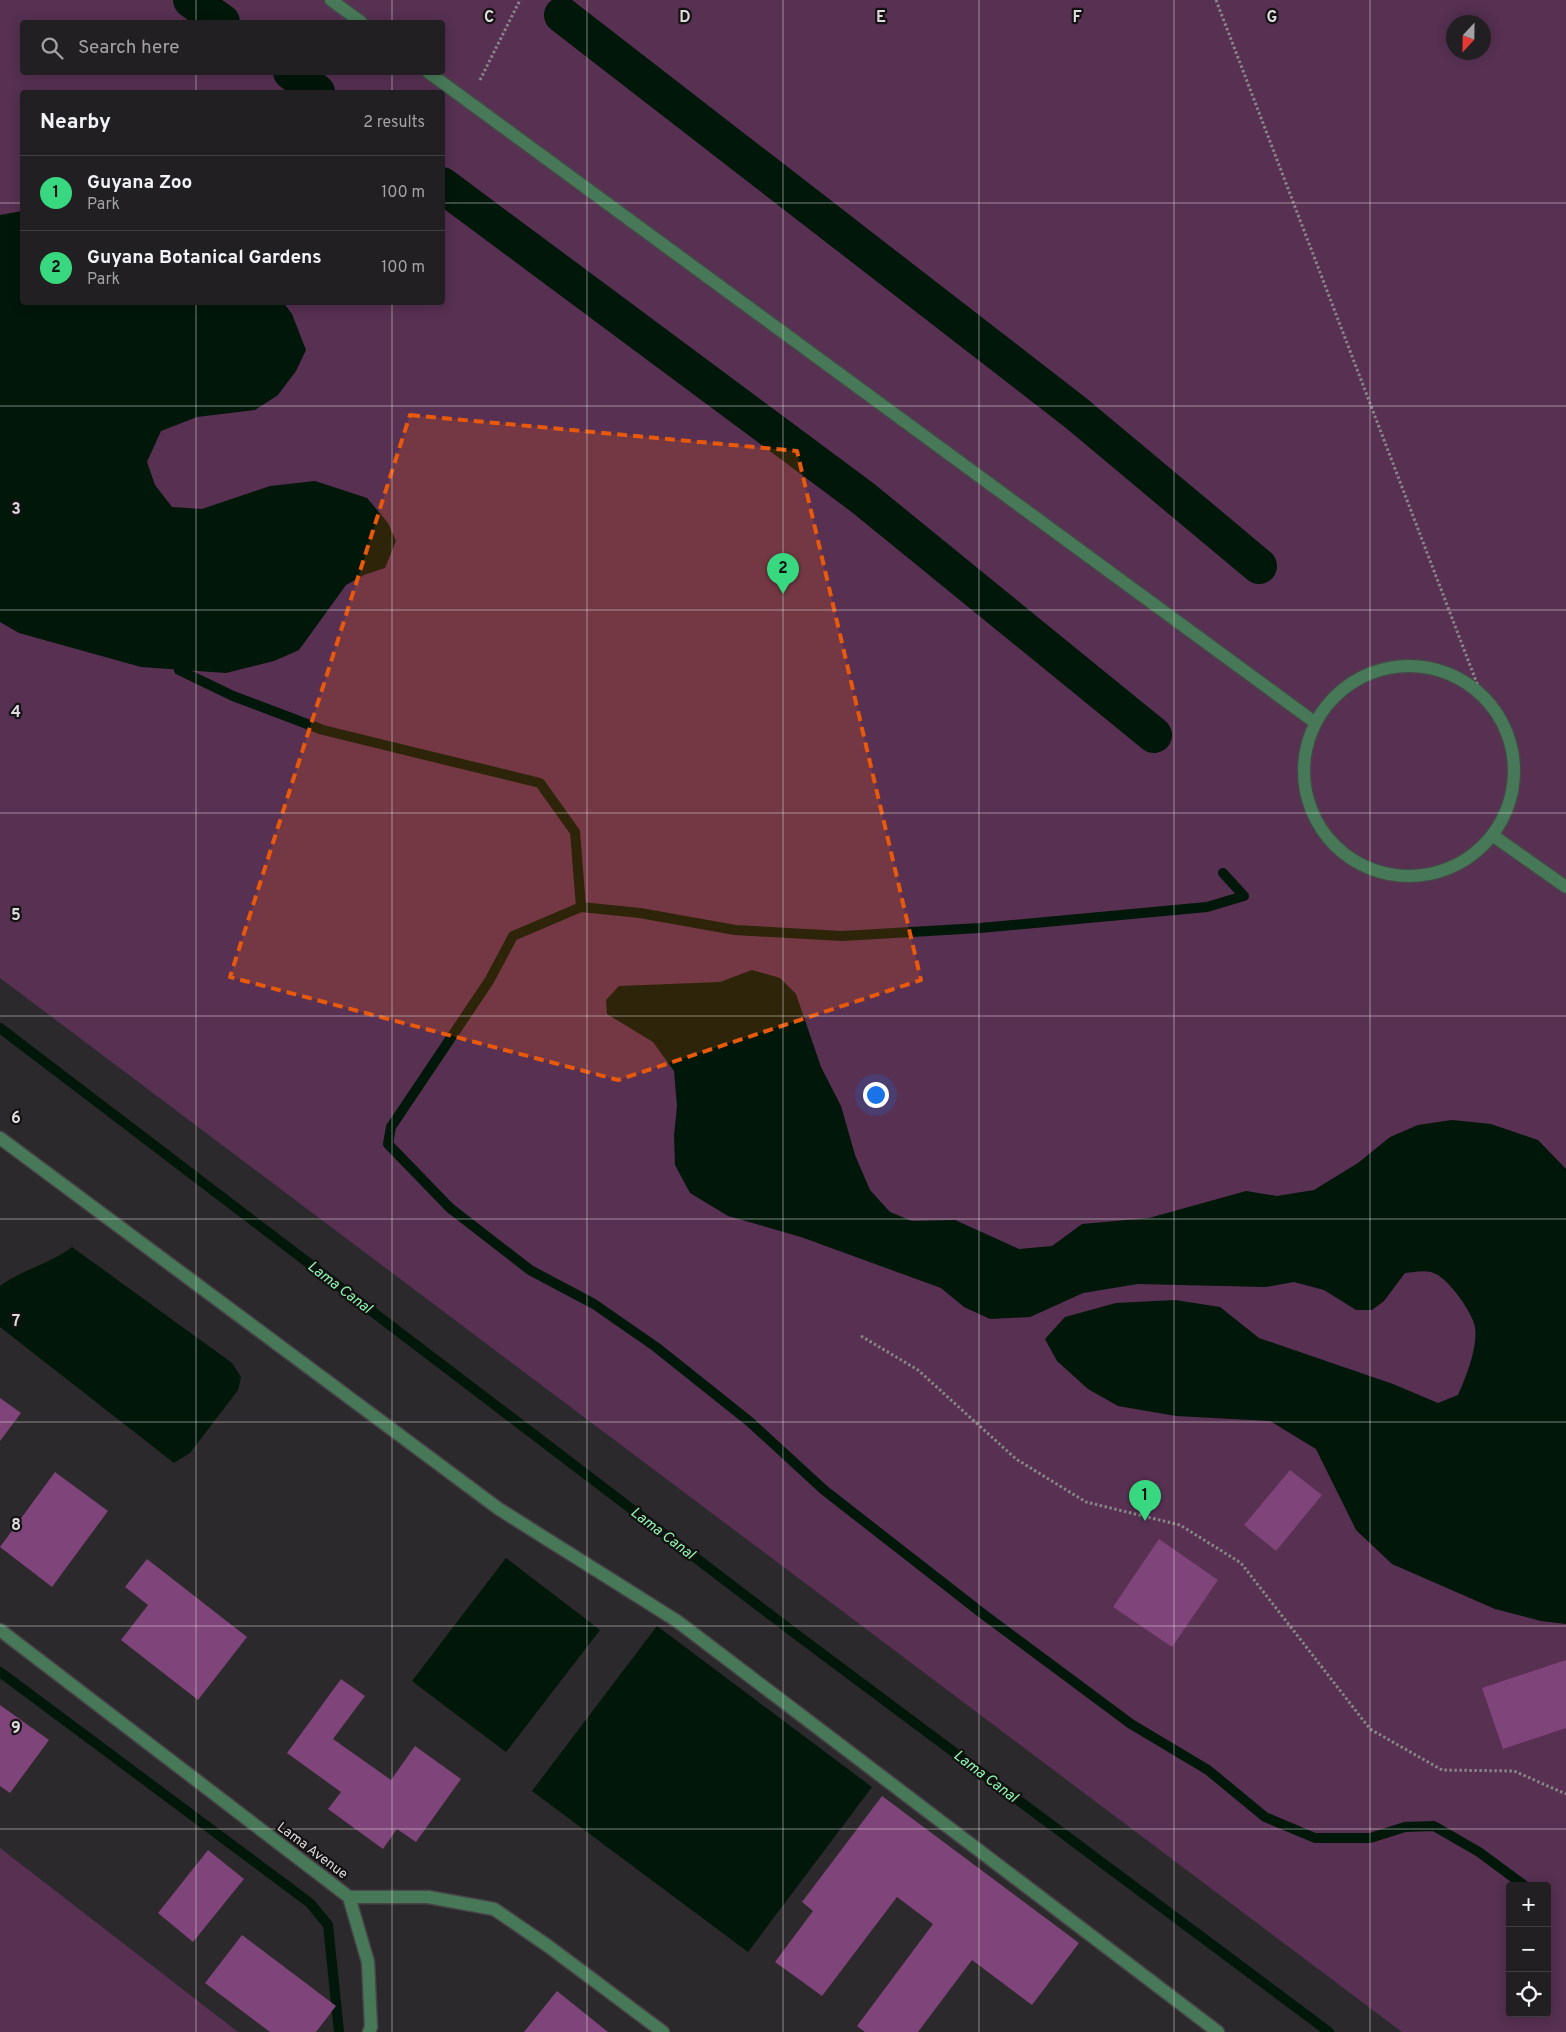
<!DOCTYPE html>
<html lang="en">
<head>
<meta charset="utf-8">
<style>
  :root { --surface:#211f21; --page:#2d2c2e; --text:#f1f3f6; --muted:#a2a2a5; --line:#3e3d3f; --accent:#38d880 }
  body { margin:0; font-family:Overpass,sans-serif; background:var(--page); color:var(--text) }
  .controls { position:absolute; right:15px; bottom:15px; display:grid; overflow:hidden; border-radius:5px; box-shadow:0 2px 12px #0003 }
  .controls button { width:45px; height:45px; display:grid; place-items:center; padding:0; border:0; border-bottom:1px solid var(--line); background:var(--surface); color:var(--text); font:25px sans-serif }
  .compass { position:absolute; left:1446px; top:15px; width:45px; height:45px; border-radius:50%; background:var(--surface); box-shadow:0 2px 12px #0003; rotate:202deg }
  .you { position:absolute; left:875px; top:1094px; width:18px; height:18px; margin:-12px; border:4px solid #fff; border-radius:50%; background:#1a73e8; box-shadow:0 0 0 8px #1a73e833 }
  .badge { display:grid; place-items:center; width:32px; height:32px; border-radius:50%; background:var(--accent); color:#111; font-size:16px; font-weight:700 }
  .pin { position:absolute; translate:-50% -41px; filter:drop-shadow(0 1px 2px #0008) }
  .pin::after { content:''; position:absolute; top:26px; width:18px; height:15px; background:inherit; clip-path:polygon(0 0,100% 0,50% 100%) }
  .list { margin:0; padding:0; list-style:none }
  h2 { display:flex; justify-content:space-between; align-items:center; height:65px; margin:0; padding:0 20px; font-size:21px }
  h2 small { font-size:16px; font-weight:400; color:var(--muted) }
  .list li { display:grid; grid-template-columns:32px 1fr auto; gap:15px; align-items:center; box-sizing:border-box; height:75px; padding:0 20px; border-top:1px solid var(--line) }
  .list b { display:block; font-size:19px; white-space:nowrap }
  .list p { margin:0; font-size:16px; white-space:nowrap; color:var(--muted) }
  .list em { font-size:16px; font-style:normal; color:var(--muted) }
  .icon { flex:none; width:28px; height:28px; fill:none; stroke:currentColor; stroke-width:2; stroke-linecap:round; stroke-linejoin:round }
  .map { position:relative; flex:none; width:1566px; height:2032px; overflow:hidden }
  .search { position:absolute; background:var(--surface); box-shadow:0 2px 12px #0003; left:20px; top:20px; width:425px; height:55px; display:flex; align-items:center; gap:12px; box-sizing:border-box; padding:0 18px; border-radius:5px; color:var(--muted); font-size:19px }
  .panel { position:absolute; background:var(--surface); box-shadow:0 2px 12px #0003; left:20px; top:90px; width:425px; height:215px; border-radius:5px }
  .map>svg:first-child { display:block }
  .green { fill:#573052; fill-rule:evenodd }
  .water { fill:#011709 }
  .lines { fill:none; stroke-linecap:round; stroke-linejoin:round }
  .stream { stroke:#011709; stroke-width:10 }
  .canal { stroke:#011709; stroke-width:36 }
  .building { fill:#7f4479 }
  .minor-casing { stroke:#484548; stroke-width:15 }
  .path { stroke:#888587; stroke-width:3; stroke-dasharray:2.5 2.5; stroke-linecap:butt }
  .minor { stroke:#477958; stroke-width:12 }
  .marked { fill:#e8590c; fill-opacity:0.2; stroke:#e8590c; stroke-width:4; stroke-dasharray:10 6; stroke-linejoin:round }
  .grid { fill:none; stroke:#dedbdd; stroke-width:1; stroke-opacity:0.55 }
  .labels { text-anchor:middle; stroke-width:4.5; stroke-linejoin:round; paint-order:stroke }
  .street-label { font-size:14px; fill:#dedbdd; stroke:#141213 }
  .water-label { font-size:15px; font-style:italic; fill:#8ef7b2; stroke:#141213 }
  .grid-label { font-size:16px; text-anchor:middle; font-weight:bold; fill:#dedbdd; stroke:#141213; stroke-width:4.5; stroke-linejoin:round; paint-order:stroke }
</style>
</head>
<body>
<div class="map">
<svg width="1566" height="2032" viewBox="0 0 1566 2032">
  <rect width="100%" height="100%" fill="#2c292c"/>
  <path class="green" d="M0,0H1566V2032H1402L0,978ZM22,22H442V72H22ZM1454,22H1484V52H1454ZM22,92H442V302H22ZM1510,1886H1547V2013H1510Z
    M0,1848L238,2032H0Z"/>
  <path class="water" d="M22,211V302H283L292,314L306,350L296,371L278,395L255,410L197,417L161,431L147,462L155,485L172,507L202,509L270,486L315,481L367,498L388,523L396,541L385,568L364,575L346,585L299,650L274,661L226,673L141,667L19,633L0,622V215Z
    M752,970L780,978L796,994L821,1067L841,1106L855,1155L870,1190L890,1212L912,1221L955,1220L1019,1249L1052,1246L1082,1224L1149,1218L1246,1191L1277,1196L1314,1190L1358,1163L1390,1137L1418,1125L1452,1120L1491,1124L1538,1140L1566,1169V1624L1541,1621L1495,1609L1392,1564L1356,1530L1316,1449L1270,1421L1176,1416L1118,1406L1088,1389L1057,1361L1045,1339L1065,1317L1116,1303L1175,1300L1220,1307L1259,1338L1393,1384L1438,1403L1458,1395C1466,1377 1478,1347 1475,1327C1473,1313 1449,1280 1436,1274C1427,1269 1415,1272 1405,1273L1384,1301L1372,1310H1356L1324,1290L1294,1282L1266,1287L1138,1284L1083,1293L1030,1317L990,1319L964,1307L941,1288L801,1237L728,1216L690,1193L675,1165L674,1136L677,1106L674,1071L653,1042L607,1014L606,1000L619,986L720,982Z
    M72,1247L232,1363L241,1377L238,1390L190,1453L174,1463L0,1327V1286C23,1269 50,1264 72,1247Z
    M506,1558L600,1630L506,1752L412,1681Z
    M657,1626L872,1787L748,1952L532,1791Z"/>
  <g class="lines">
    <path class="stream" d="M179,670L233,696L323,730L540,783L575,832L581,907
      M1223,873L1244,896L1207,907L980,928L842,936L735,930L640,913L581,907L513,936L489,981L391,1127L388,1144L450,1208L530,1270L594,1304L656,1347L750,1422L824,1490L983,1614L1131,1724L1208,1770L1265,1817L1315,1838H1370L1405,1827L1434,1826L1479,1852L1525,1886
      M0,1028L797,1635L1329,2032
      M0,1672L310,1903L328,1925L339,2032"/>
    <path class="canal" d="M191,0L222,22
      M562,15L1076,413L1259,566
      M291,72L317,92
      M442,185L863,498L1154,735"/>
  </g>
  <path class="building" d="M0,1398L21,1413L0,1441Z
    M1290,1470L1322,1495L1276,1551L1244,1525Z
    M55,1472L108,1511L52,1587L0,1547Z
    M1159,1539L1218,1580L1172,1647L1113,1607Z
    M147,1559L247,1637L198,1700L121,1640L148,1605L125,1587Z
    M1566,1660V1728L1503,1749L1482,1688Z
    M341,1679L365,1696L333,1739L391,1780L415,1746L461,1779L416,1842L397,1829L383,1849L328,1809L341,1792L287,1753Z
    M0,1705L49,1740L10,1793L0,1786Z
    M882,1796L1079,1943L1032,2005L972,1960L918,2032H865L857,2026L933,1924L897,1897L822,1996L775,1962L813,1911L802,1902Z
    M208,1850L244,1879L193,1942L158,1913Z
    M242,1935L336,2006L316,2032H270L205,1983Z
    M557,1991L608,2032H524Z"/>
  <g class="lines">
    <g class="minor-casing">
      <path id="minor" d="M331,0L361,22
        M428,72L1313,721
        M1304 771a105 105 0 1 1 210 0a105 105 0 1 1-210 0Z
        M1495,837L1566,887
        M0,1138L499,1509L677,1621L1218,2032
        M0,1630L349,1897H428L494,1909L548,1946L663,2032
        M349,1897L368,1962L371,2027L369,2032"/>
    </g>
    <path class="path" d="M1216,0L1481,694
      M480,80L520,0
      M861,1336L918,1370L1016,1459L1086,1502L1180,1525L1241,1563L1370,1729L1442,1770L1514,1771L1566,1794"/>
    <use href="#minor" class="minor"/>
  </g>
  <path class="marked" d="M410,415L797,451L921,980L618,1080L230,977Z"/>
  <path class="grid" d="M196,0V22M392,0V22M587,0V2032M783,0V2032M979,0V2032M1174,0V2032M1370,0V2032M196,72V92M392,72V92M0,203H22M442,203H1566M196,302V2032M392,302V2032M0,406H1566M0,610H1566M0,813H1566M0,1016H1566M0,1219H1566M0,1422H1566M0,1626H1566M0,1829H1566"/>
  <g class="labels">
    <g class="street-label">
      <text transform="translate(313 1850) rotate(37)" y="5">Lama Avenue</text>
    </g>
    <g class="water-label">
      <text transform="translate(340 1287) rotate(37)" y="5">Lama Canal</text>
      <text transform="translate(663 1533) rotate(37)" y="5">Lama Canal</text>
      <text transform="translate(986 1776) rotate(37)" y="5">Lama Canal</text>
    </g>
  </g>
  <g class="grid-label">
    <text x="489" y="22">C</text>
    <text x="685" y="22">D</text>
    <text x="881" y="22">E</text>
    <text x="1077" y="22">F</text>
    <text x="1272" y="22">G</text>
    <text x="16" y="514">3</text>
    <text x="16" y="717">4</text>
    <text x="16" y="920">5</text>
    <text x="16" y="1123">6</text>
    <text x="16" y="1326">7</text>
    <text x="16" y="1530">8</text>
    <text x="16" y="1733">9</text>
  </g>
</svg>
<div class="controls">
<button>+</button>
<button>−</button>
<button><svg class="icon" aria-label="locate" viewBox="0 0 24 24"><circle cx="12" cy="12" r="6"/><path d="M12 2v4M12 18v4M2 12h4M18 12h4"/></svg></button>
</div>
<svg class="compass" viewBox="-18 -18 36 36"><path d="M0-13l5 13h-10z" fill="#e53935"/><path d="M0 13l5-13h-10z" fill="#a2a2a5"/></svg>
<div class="you"></div>
<div class="pin badge" style="left:1145px;top:1521px">1</div>
<div class="pin badge" style="left:783px;top:594px">2</div>
<div class="search"><svg class="icon" aria-label="search" viewBox="0 0 24 24"><circle cx="10" cy="10" r="6"/><path d="M15 15l6 6"/></svg>Search here</div>
<section class="panel">
<h2>Nearby<small>2 results</small></h2>
<ul class="list">
<li><span class="badge">1</span><div><b>Guyana Zoo</b><p>Park</p></div><em>100 m</em></li>
<li><span class="badge">2</span><div><b>Guyana Botanical Gardens</b><p>Park</p></div><em>100 m</em></li>
</ul>
</section>
</div>
</body>
</html>
